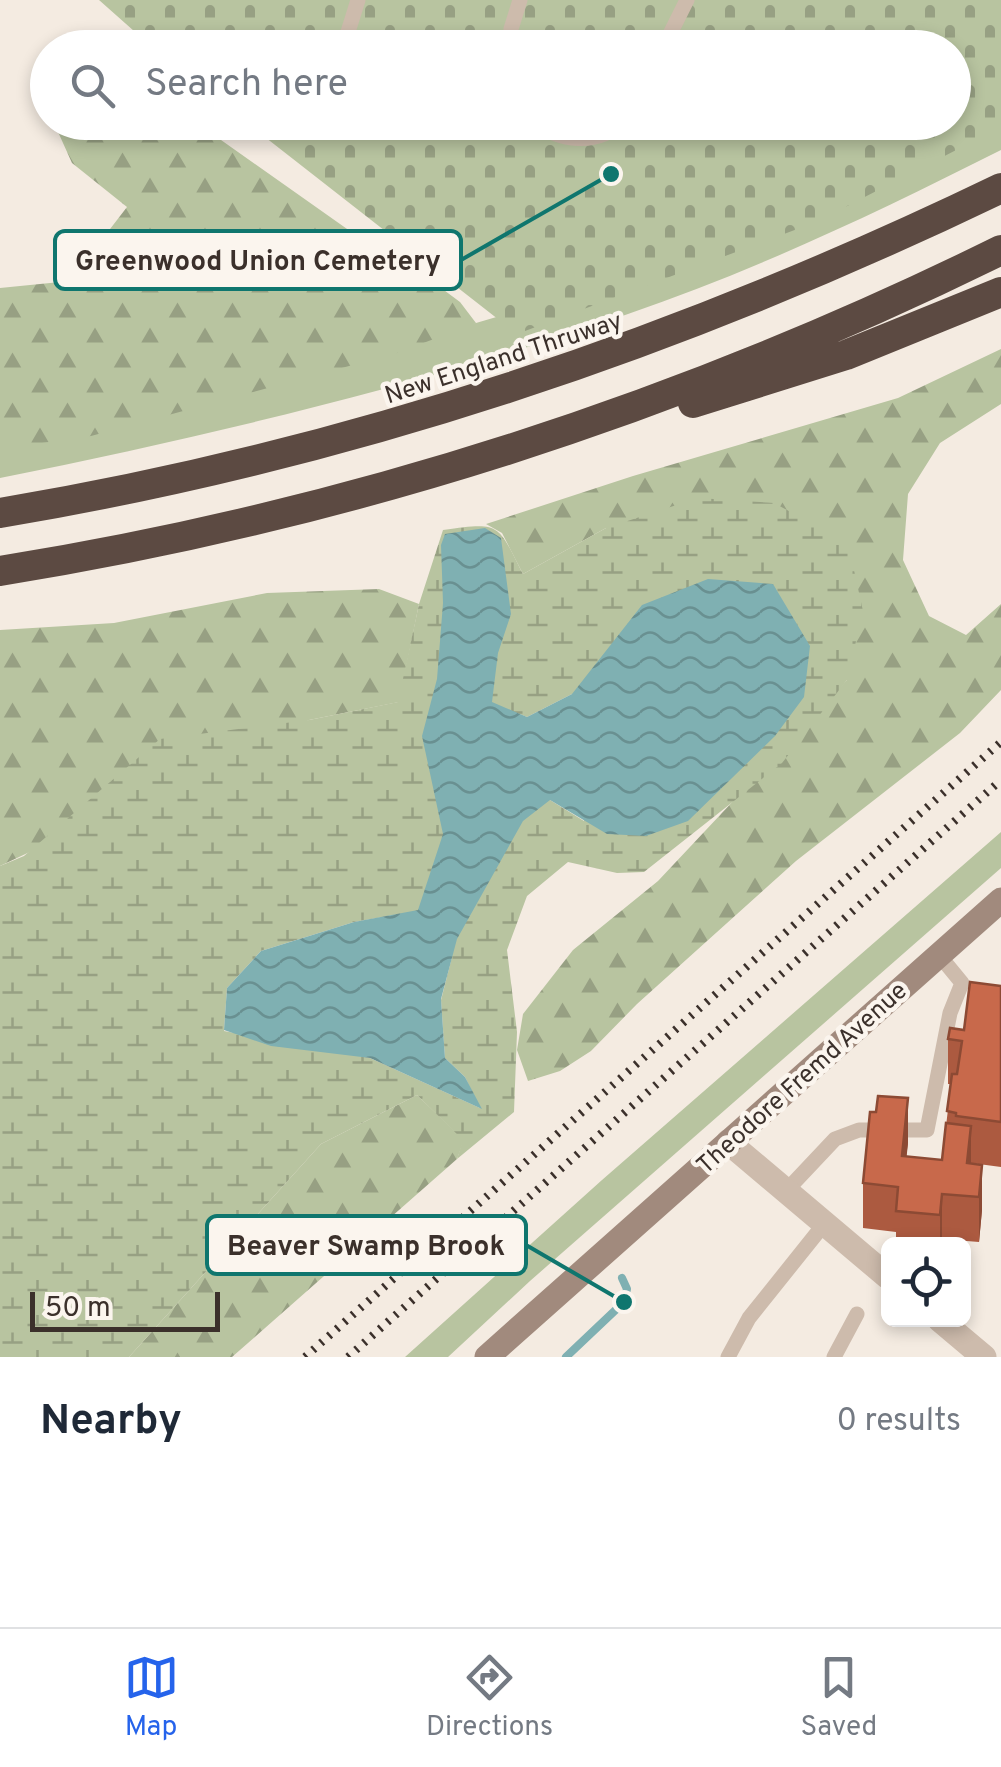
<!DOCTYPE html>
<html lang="en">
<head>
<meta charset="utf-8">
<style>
  :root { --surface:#fff; --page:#f2f2f3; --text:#1f2937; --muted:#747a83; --line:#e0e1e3; --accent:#2563eb }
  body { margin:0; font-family:Overpass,sans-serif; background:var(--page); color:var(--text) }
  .controls { position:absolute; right:30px; bottom:30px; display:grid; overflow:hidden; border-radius:15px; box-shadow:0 5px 15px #0003 }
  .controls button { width:90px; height:90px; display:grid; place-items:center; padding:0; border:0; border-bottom:2px solid var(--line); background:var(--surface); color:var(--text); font:50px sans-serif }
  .scale { position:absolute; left:30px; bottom:25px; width:190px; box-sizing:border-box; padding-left:10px; border:5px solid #3b302b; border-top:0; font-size:28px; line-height:35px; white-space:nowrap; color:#3b302b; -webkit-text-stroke:8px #fbf5ee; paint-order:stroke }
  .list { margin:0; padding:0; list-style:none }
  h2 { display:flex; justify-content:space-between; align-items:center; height:130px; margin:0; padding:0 40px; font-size:42px }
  h2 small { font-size:32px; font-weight:400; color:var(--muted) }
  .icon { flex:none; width:55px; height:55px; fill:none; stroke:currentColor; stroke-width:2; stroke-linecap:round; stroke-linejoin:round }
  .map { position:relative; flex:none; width:1001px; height:1357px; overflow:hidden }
  .search { position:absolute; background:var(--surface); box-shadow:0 5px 15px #0003; left:30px; right:30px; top:30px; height:110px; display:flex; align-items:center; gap:25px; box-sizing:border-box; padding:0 35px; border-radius:55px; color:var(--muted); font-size:38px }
  .sheet { height:270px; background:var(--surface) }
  nav { display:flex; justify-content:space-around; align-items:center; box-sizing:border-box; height:140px; border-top:2px solid var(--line); background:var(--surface); font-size:28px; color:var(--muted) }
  nav a { display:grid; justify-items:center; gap:5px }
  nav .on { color:var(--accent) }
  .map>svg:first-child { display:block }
  .grass { fill:#b8c4a0 }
  .forest { fill:url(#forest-firs) }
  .wetland { fill:url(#wetland-marsh); fill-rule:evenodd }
  .cemetery { fill:url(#cemetery-stones) }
  .water { fill:url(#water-waves) }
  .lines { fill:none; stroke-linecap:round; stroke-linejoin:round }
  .stream { stroke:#7fb0b2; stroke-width:8 }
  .lane { stroke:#cdbbac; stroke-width:15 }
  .street { stroke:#cdbbac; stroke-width:25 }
  .secondary { stroke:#a18a7d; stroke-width:25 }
  .highway { stroke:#5c4a42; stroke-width:30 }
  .rail { stroke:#3b302b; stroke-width:8; stroke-dasharray:2.5 8; stroke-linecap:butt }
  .wall { fill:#ac5a40 }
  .shaded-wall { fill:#8c4a34 }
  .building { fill:#c8694b; stroke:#8c4a34; stroke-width:2.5 }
  .labels { text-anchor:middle; stroke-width:9; stroke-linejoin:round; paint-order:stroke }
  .street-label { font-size:25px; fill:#3b302b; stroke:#fbf5ee }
  .leader { fill:none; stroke:#0f766e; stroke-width:4 }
  .callout-dot { fill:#0f766e; stroke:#fbf5ee; stroke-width:4 }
  .callout { fill:#fbf5ee; stroke:#0f766e; stroke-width:4 }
  .callout-label { font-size:28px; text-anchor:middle; font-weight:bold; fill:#3b302b }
</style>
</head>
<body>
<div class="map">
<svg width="1001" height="1357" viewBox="0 0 1001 1357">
  <defs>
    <pattern id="forest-firs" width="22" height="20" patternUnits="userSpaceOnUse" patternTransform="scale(2.5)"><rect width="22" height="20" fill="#b8c4a0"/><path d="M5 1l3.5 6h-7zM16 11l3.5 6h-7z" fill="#97a083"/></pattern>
    <pattern id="wetland-marsh" width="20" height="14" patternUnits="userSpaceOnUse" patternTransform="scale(2.5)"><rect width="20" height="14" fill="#b8c4a0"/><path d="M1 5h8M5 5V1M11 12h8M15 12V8" fill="none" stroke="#97a083"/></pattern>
    <pattern id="cemetery-stones" width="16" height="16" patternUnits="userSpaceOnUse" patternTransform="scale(2.5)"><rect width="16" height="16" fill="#b8c4a0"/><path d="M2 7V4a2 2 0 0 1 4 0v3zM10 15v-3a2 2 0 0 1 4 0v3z" fill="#97a083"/></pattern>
    <pattern id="water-waves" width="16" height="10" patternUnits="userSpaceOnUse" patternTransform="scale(2.5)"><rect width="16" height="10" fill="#7fb0b2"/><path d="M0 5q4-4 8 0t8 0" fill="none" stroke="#699091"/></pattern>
  </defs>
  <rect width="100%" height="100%" fill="#f4ebe1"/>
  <path class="grass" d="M1001,120V150C880,211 757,270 628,314C424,385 212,435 0,478V424L390,328L476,323L645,273Z
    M1001,832V868L530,1281L448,1357H405L602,1180Z"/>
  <path class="forest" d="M54,123H197L357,236L425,276L460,302L476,323L397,353L91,436L0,449V288L70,281L127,207L72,163Z
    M1001,349V404L940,443L908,494L903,560L929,616L966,635L1001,604V690L960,733L796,861L637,1004L591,1051L560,1071L528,1081L517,1050L523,1014L573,950L658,881L847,680L606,528L523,574L502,533L486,524L633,476L898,398Z
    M379,589L419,604L399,702L309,720L0,866V630L114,623L267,593Z
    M417,1095L464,1140L457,1159L232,1357H129L321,1144Z"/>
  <path class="wetland" d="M698,498L774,503L848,543L863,611L847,680L782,763L644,872L617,873L568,862L527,896L507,950L517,1032L514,1112L457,1159L463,1140L417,1095L321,1144L129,1357H0V866L24,856L160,739L309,720L398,702L419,604L443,530C501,522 497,523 523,574L606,528ZM572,694L584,821L550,800L517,713L527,717ZM406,913L452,957L441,1000L445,1058L465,1077L480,1108L370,1058L224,1031L227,988L261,951L354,922Z"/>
  <path class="cemetery" d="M99,0H1001V127L816,222L517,334L247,123L954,122V48L152,47Z"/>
  <path class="water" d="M485,528L501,538L511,614L498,653L492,702L527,717L572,694L642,605L708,579L773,584L810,646L804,697L775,736L688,821L646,836L607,834L550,800L523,821L457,939L441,999L445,1058L465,1077L482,1109L370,1058L271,1046L224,1030L227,988L261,951L354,922L418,910L443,834L422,736L437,679L443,603L441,545L445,534Z"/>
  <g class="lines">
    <path class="stream" d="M566,1357L624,1302L627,1289L622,1278"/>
    <path class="lane" d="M343,48L358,0
      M511,48V29L520,0
      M663,48L687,0
      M534,122C559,141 597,147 622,122
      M786,1191L835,1139L859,1130H927L950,1013L962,983L939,955
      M728,1357L749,1318L825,1223
      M834,1357L857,1314"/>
    <path class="street" d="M728,1142L888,1277
      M940,1320L984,1357"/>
    <path class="secondary" d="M487,1357L1001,900"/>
    <path class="highway" d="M693,403L846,355L1001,292
      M0,513C352,454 680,343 1001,188
      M0,571C348,515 685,406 1001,250"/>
    <path class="rail" d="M305,1357L1001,742
      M348,1357L1001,780"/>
  </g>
  <path class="wall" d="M1001,986V1167L971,1163L982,1210L979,1242L942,1239V1244H896V1232L863,1228V1183L908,1143L906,1157L942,1160L951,1084H948V1039L964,1030Z"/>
  <path class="shaded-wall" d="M908,1098V1143L902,1201V1156Z
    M971,1126V1171L967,1163Z
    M982,1165V1210L979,1242V1197Z
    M942,1194V1244H940V1215Z"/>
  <path class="building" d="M970,982L1001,986V1122L956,1116V1113L947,1111L952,1074H957L962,1041L948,1039L950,1028L964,1030Z
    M878,1096L908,1098L902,1156L942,1160L946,1123L971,1126L967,1163L982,1165L979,1197L942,1194L940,1215L896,1211L898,1187L863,1183L870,1112H876Z"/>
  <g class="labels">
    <g class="street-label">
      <text transform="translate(503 357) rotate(-18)" y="9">New England Thruway</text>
      <text transform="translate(801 1077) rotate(-42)" y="9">Theodore Fremd Avenue</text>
    </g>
  </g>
  <path class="leader" d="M611 174L461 260M624 1302L526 1245"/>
  <g class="callout-dot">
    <circle cx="611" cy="174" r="10"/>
    <circle cx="624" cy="1302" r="10"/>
  </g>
  <g class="callout">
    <rect x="55" y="231" width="406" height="58" rx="10"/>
    <rect x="207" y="1216" width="319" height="58" rx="10"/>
  </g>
  <g class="callout-label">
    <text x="258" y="270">Greenwood Union Cemetery</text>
    <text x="366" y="1255">Beaver Swamp Brook</text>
  </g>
</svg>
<div class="controls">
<button><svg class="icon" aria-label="locate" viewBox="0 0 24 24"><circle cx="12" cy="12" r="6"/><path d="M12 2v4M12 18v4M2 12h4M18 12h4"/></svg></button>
</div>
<div class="scale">50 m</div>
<div class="search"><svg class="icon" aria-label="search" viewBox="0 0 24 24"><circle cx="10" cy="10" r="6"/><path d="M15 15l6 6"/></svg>Search here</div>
</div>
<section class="sheet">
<h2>Nearby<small>0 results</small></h2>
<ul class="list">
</ul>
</section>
<nav>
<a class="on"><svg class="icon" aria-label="map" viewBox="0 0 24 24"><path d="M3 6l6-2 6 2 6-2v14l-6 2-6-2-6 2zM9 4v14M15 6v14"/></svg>Map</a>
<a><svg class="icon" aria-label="directions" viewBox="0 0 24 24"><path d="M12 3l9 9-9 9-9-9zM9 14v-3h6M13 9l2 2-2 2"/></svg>Directions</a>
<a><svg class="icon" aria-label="saved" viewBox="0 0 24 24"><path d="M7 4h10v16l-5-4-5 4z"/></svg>Saved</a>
</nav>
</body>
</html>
